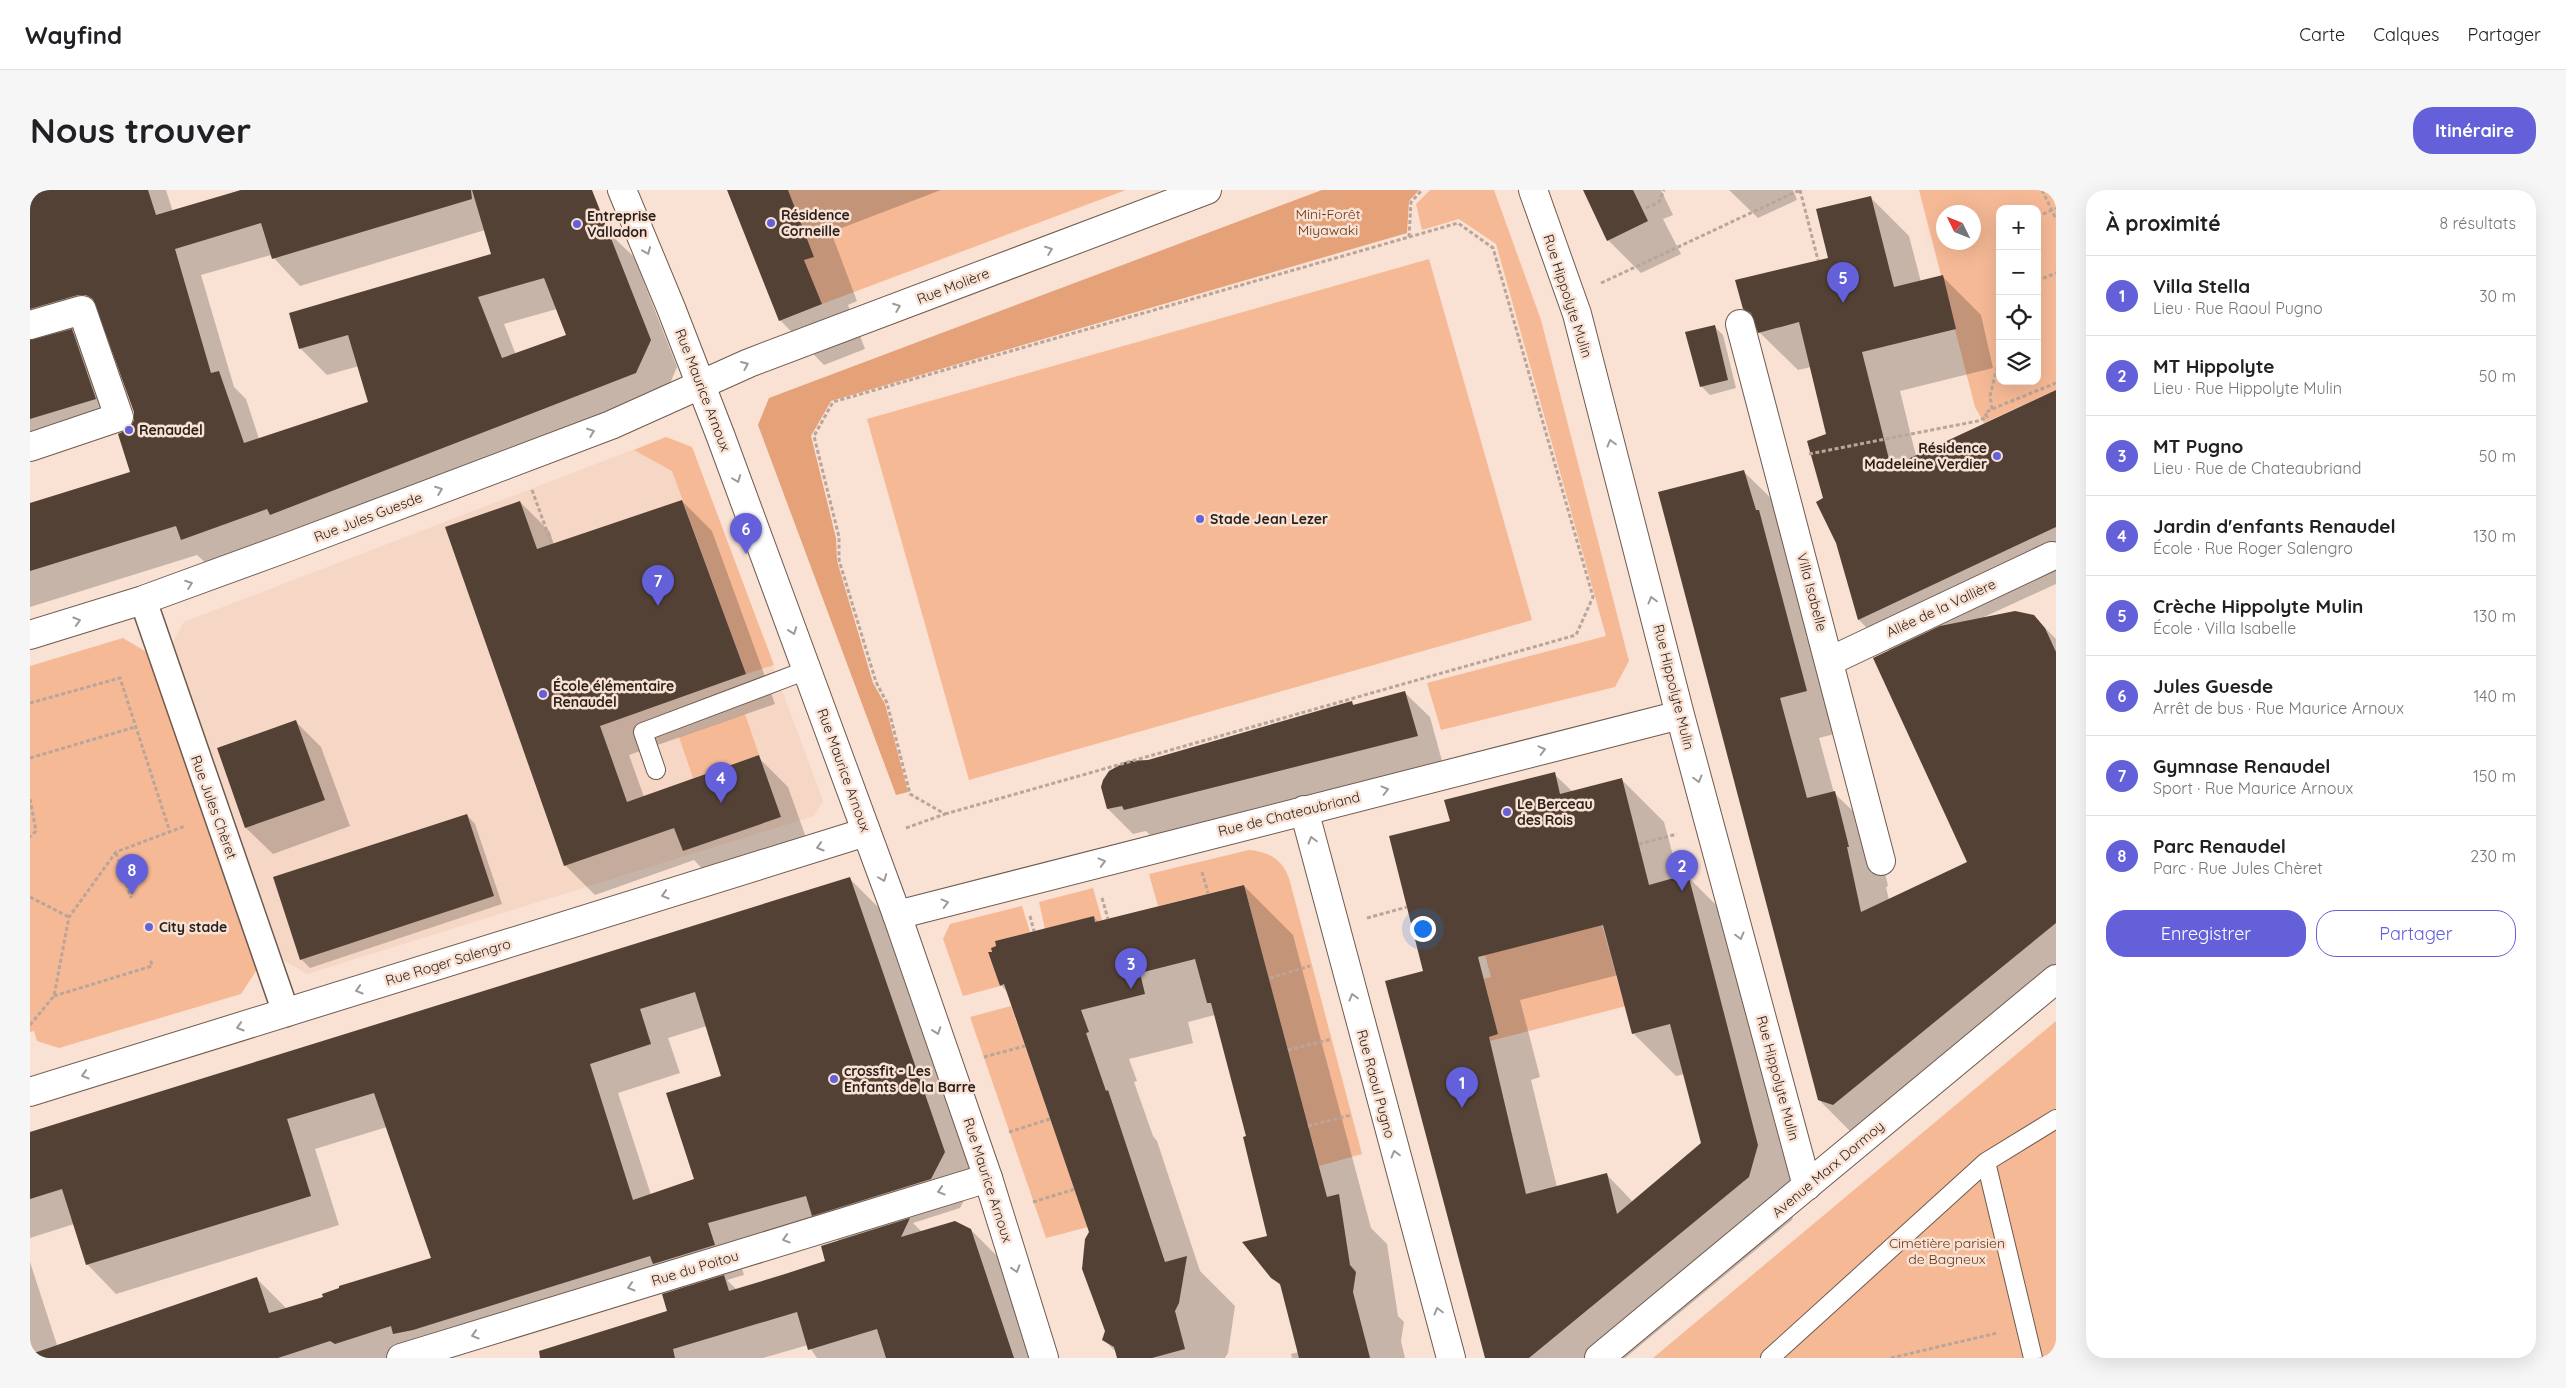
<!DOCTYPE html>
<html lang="fr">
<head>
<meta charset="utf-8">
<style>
  :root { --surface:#fff; --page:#f6f6f6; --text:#202124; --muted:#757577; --line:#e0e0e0; --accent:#6360d9 }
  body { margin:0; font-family:Quicksand,sans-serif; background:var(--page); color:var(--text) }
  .controls { position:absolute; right:15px; top:15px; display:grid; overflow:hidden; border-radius:10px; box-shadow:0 5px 20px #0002 }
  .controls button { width:45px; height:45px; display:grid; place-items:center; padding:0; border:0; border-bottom:1px solid var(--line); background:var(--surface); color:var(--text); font:25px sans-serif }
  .compass { position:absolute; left:1906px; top:15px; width:45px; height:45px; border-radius:50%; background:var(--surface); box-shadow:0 5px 20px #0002; rotate:313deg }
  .you { position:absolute; left:1392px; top:738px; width:18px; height:18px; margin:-12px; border:4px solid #fff; border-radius:50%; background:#1a73e8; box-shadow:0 0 0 8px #1a73e833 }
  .badge { display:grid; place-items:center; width:32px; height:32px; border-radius:50%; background:var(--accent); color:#fff; font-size:16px; font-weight:700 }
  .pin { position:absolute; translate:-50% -41px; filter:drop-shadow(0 1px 2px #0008) }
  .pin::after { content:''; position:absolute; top:26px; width:18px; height:15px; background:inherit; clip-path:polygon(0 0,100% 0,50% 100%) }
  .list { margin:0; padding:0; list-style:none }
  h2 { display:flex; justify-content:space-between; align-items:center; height:65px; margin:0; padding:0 20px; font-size:21px }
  h2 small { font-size:16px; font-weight:400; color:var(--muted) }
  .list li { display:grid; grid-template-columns:32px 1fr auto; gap:15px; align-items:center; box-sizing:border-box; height:80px; padding:0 20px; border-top:1px solid var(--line) }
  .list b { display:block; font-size:19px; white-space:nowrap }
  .list p { margin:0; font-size:16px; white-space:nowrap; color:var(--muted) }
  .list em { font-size:16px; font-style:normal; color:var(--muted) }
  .actions { display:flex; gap:10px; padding:15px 20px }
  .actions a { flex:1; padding:11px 0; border:1px solid var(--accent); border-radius:20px; text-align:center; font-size:18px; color:var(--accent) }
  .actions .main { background:var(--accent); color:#fff }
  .icon { flex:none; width:28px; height:28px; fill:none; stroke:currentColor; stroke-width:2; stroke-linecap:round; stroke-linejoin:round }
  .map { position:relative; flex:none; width:2026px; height:1168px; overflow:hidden; border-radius:20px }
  header { display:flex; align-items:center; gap:30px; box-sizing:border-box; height:70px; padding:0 25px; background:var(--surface); border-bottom:1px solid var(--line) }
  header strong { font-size:24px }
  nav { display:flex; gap:28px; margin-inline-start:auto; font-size:18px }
  .intro { display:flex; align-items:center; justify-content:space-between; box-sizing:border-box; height:120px; padding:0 30px }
  h1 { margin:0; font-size:35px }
  .button { padding:12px 22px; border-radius:20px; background:var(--accent); color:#fff; font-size:18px; font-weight:700 }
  main { display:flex; gap:30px; padding:0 30px }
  aside { flex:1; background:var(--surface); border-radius:20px; box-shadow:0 5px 20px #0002 }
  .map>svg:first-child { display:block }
  .built { fill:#f6d6c4 }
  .green { fill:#f6b996; fill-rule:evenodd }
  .forest { fill:#e5a177 }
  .shadow { fill:#0003; fill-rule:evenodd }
  .building { fill:#544135; fill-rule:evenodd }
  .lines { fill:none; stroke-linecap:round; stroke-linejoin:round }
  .service-casing { stroke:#6f5a4e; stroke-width:20 }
  .pedestrian-casing { stroke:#6f5a4e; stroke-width:29 }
  .minor-casing { stroke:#6f5a4e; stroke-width:30 }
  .tertiary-casing { stroke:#6f5a4e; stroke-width:30 }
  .secondary-casing { stroke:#6f5a4e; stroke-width:30 }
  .path { stroke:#b9a59a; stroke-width:3; stroke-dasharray:4 2.5; stroke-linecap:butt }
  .service { stroke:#fff; stroke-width:18 }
  .pedestrian { stroke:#fff; stroke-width:26 }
  .minor { stroke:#fff; stroke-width:28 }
  .tertiary { stroke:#fff; stroke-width:28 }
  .secondary { stroke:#fff; stroke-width:28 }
  .oneway { stroke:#9e9a98 }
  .poi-dot { fill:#6360d9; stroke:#f9e1d3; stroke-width:2 }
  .labels { text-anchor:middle; stroke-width:5; stroke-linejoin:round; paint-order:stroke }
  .park-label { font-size:14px; fill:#65381a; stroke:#f9e1d3 }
  .poi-label { font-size:14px; font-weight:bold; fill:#281f1a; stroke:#f9e1d3; text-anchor:start }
  .street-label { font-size:14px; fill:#281f1a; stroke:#f9e1d3 }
</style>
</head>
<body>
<header>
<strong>Wayfind</strong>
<nav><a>Carte</a><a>Calques</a><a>Partager</a></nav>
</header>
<div class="intro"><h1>Nous trouver</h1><a class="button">Itinéraire</a></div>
<main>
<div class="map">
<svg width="2026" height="1168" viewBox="0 0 2026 1168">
  <rect width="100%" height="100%" fill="#f9e1d3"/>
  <path class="built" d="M636,247L662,257L793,611L784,626L277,784L252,769L141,455L154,432Z"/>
  <path class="green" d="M758,0H1096L792,114L774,70L783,67Z
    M1400,0H1464L1511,130L1599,471L1585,497L1411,540L1397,493L1576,446L1466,54L1429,29L1392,40L1386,14Z
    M1889,0H2026V200L1954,233L1945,217ZM1970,19H2007V191H1970ZM1914,22H1944V52H1914Z
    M1399,69L1502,430L939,590L837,229Z
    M636,247L662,257L744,475L716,484L642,281L604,260Z
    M93,448L118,463L228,778L211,804L29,858L7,851L4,841L0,842V476Z
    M715,524L729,565L663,588L649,547Z
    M1219,660C1239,662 1251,668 1259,688L1332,964L1289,976L1214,695L1128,716L1119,684Z
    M1063,698L1072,730L1066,732L1064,726L1015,739L1009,712Z
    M992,716L1000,742L965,751L966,756L961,758L962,762L958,763L970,796L933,806L913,749L920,734Z
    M1572,735L1593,811L1604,814L1460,851L1459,847L1468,844L1454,789L1461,787L1455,765Z
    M981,816L1058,1037L1016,1048L940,827Z
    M2026,831V1168H1623Z"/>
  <path class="forest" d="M1292,0H1389L1379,11L1377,43L801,211L781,246L806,348L807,371L843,493L855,514L878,602L866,605L728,235L739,208Z"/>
  <path class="shadow" d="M0,0H136L143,22L211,0H553L576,40L604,67L647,177L633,210L179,376L167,365L0,417V315L102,283V238L106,230L105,222L74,132L42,141L69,168L92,235L0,258ZM455,40L463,65L270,158L297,185L329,176L340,213L229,249L216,209L204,197L171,85L241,65L270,96ZM527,119L538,146L486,165L474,134Z
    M699,0H911L801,42L827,111L818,115L835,159L794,175L750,130Z
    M1554,0H1631L1643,25L1633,29L1651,64L1611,83L1578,50Z
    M1699,0H1763L1767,10L1728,28Z
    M1840,7L1879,46L1891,92L1912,86L1951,125L1963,178L1870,201L1886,266L2026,201V394L1954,427L2003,426L2026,449V804L1829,950L1789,910L1714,282L1754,321L1816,541L1789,548L1804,603L1845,642L1858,696L1856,697L1859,710L1939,673L1860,461L1829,430L1795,309L1798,245L1781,177L1768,180L1729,142L1725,129L1714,118L1800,69Z
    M1684,136L1693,145L1706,198L1680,205L1671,196Z
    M652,311L682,341L745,514L599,565L614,607L728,567L758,597L779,656L683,690L664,670L565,705L535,675L490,312L520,342L524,355Z
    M1374,502L1400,527L1412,571L1120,645L1116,641L1103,644L1078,619L1073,597L1321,513L1325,516Z
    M265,531L291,557L320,636L243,664L216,638L188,559Z
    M1524,584L1543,602L1591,589L1634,632L1649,688L1657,686L1700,729L1771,999L1762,1030L1595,1168H1456L1356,792L1395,782L1421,632ZM1588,785L1603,843L1646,886L1654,884L1672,953L1603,1012L1576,984L1527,997L1501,890L1510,887L1490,810Z
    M437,625L445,634L472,714L280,778L271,769Z
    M820,689L849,718L944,992L930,1018L883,1033L892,1042L941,1040L969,1068L1002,1168H787L778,1155L733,1168H514L512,1161L638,1121L650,1100L647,1097L383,1168H0V1072L27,1155L227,1089L257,1119L294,1108L402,1069L357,937L285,959L309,1035L86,1104L57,1074L44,1034L0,1048V943ZM677,836L693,887L665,990L621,1005L588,903L650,883L638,848ZM796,1038L809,1051L797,1071L707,1100L697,1090L714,1085L707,1063Z
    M1214,696L1263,745L1341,1038L1357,1054L1368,1126L1374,1132L1371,1151L1375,1168H1262L1261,1164L1269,1162L1252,1097L1242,1087L1238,1047L1218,947L1185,825L1158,832L1163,853L1099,869L1107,891L1104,892L1123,946L1127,951L1170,1081L1205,1116L1198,1163L1195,1168H1088L1087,1163L1074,1150L1076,1141L1060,1042L978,803L971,795L1064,727L1068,732Z"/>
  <path class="building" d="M0,0H118L126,25L211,0H441L442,9L242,69L231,33L145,59L181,183L189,181L214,253L338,212L318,145L269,159L259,123L461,64L442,0H562L621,150L606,183L240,325L237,319L151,350L146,336L0,381V313L100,282L88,244L100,238L104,230V222L63,109L56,105H48L0,119ZM514,88L536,145L472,168L448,107Z
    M697,0H758L784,67L774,70L792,114L749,131Z
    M1553,0H1603L1618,31L1577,51Z
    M1841,6L1864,97L1913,85L1926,139L1832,162L1861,277L2026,200V337L1828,430L1806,353L1786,312L1793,308L1777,251L1796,244L1769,132L1728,143L1721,123L1713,119L1705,90L1798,68L1786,19Z
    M1685,135L1698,190L1670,197L1655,142Z
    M42,139L66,209L0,229V150Z
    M1714,280L1726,320H1729L1777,501L1750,508L1777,608L1805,601L1819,657H1817L1831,722L1937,672L1843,468L1910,436L1985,421L2004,425L2015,438L2026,462V733L1803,915L1788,910L1628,302Z
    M652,310L716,484L570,536L597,612L729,565L751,627L653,661L644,638L534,676L415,337L490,311L507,359Z
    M1375,501L1388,546L1094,620L1092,616L1077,619L1071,597L1073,590L1079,581L1097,571L1118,570L1322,511L1323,515Z
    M266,530L295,610L215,638L187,558Z
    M1525,582L1530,604L1592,588L1619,695L1658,684L1728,955L1719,987L1499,1168H1455L1355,791L1393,781L1359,646L1420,631L1414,610ZM1573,735L1602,844L1640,834L1671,953L1587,1024L1577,983L1496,1004L1459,847L1468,844L1448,767Z
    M437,624L464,706L270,770L243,687Z
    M820,687L915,962L901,989L782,1026L776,1006L678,1033L685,1055L623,1074L620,1066L383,1140L363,1144L361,1136L305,1154L300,1151L248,1168H5L4,1163L227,1087L239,1123L293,1107L292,1104L309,1098V1096L401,1068L344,903L257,929L281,1006L56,1075L32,999L0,1009V942ZM665,802L691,886L636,903L664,989L603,1010L560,874L621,854L610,819Z
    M1214,695L1297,1007L1309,1004L1320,1075L1326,1082L1323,1102L1340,1168H1269L1250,1094L1241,1088L1212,1052L1237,1046L1213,947L1216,946L1181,813H1177L1165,769L1110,783L1115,804L1051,820L1059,842L1056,843L1076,901L1078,900L1135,1072L1157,1066L1149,1113L1145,1121L1155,1159L1122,1168H1087L1084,1157L1072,1150L1075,1141L1052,1079L1055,1049L1059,1042L974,794L970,796L958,762H962L961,758L966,756L965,751L1064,726L1065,732Z
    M880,1028L871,1047L925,1031L941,1039L984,1168H856L847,1139L778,1160L767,1122L643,1159L645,1168H510L509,1161L637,1121L632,1104L694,1085L699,1101L755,1084L795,1071L791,1056Z"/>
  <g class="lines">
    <g class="service-casing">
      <path id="service" d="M626,580L613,542L777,480
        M1956,972L2003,1168
        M1740,1168L1956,972L2026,929"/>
    </g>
    <g class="pedestrian-casing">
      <path id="pedestrian" d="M113,410L256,823"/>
    </g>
    <g class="minor-casing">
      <path id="minor" d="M1503,0L1547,124L1650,525L1777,996
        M1710,134L1851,671
        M0,135L52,120L89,227L0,257
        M0,445L113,410L261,356L581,235L719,173L1177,0
        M1800,471L2022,366
        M1274,620L1421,1168
        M867,725L1650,525
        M0,902L836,642
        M371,1168L958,988"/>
    </g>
    <g class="tertiary-casing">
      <path id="tertiary" d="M592,0L641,118L691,247L867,725L958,988L1014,1168"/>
    </g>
    <g class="secondary-casing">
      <path id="secondary" d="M1569,1168L2026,789"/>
    </g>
    <path class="path" d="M1770,0L1788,70
      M2012,0L2026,29
      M1616,18L1629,12L1634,0
      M2007,27L2026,18
      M1970,45L1968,46L1970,50
      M1379,47L1381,12L1392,0
      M2007,91L2026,83
      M1571,93L1770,0
      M1962,219L1960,206L1970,165
      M1779,264L1948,231L1957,227L1955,223L1962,219L2026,193
      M502,300L522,355
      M0,513L90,488L140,642
      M0,568L105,537
      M0,609L6,641L0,647
      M876,638L915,624L880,604L857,513L846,492L809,370V347L784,246L803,212L1428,33L1463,58L1563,407L1546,445L915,624
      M1609,654L1647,644
      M86,663L101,708
      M1172,682L1178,703
      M0,707L39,727
      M1072,708L1078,729
      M1000,726L1004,741
      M1337,728L1377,717
      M1240,788L1280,776
      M24,806L122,776L120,768
      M0,835L24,806L39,727L86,662L155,636
      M1258,860L1302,849
      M954,867L995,856
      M1278,936L1321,925
      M979,942L1020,929
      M1003,1012L1045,999
      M1861,1168L1967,1143"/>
    <use href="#service" class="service"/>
    <use href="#pedestrian" class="pedestrian"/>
    <use href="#minor" class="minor"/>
    <use href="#tertiary" class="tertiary"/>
    <use href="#secondary" class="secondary"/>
  </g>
  <defs><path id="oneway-chevron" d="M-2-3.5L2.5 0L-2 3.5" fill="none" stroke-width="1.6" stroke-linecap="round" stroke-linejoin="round" transform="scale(1.25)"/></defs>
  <g class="oneway">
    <use href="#oneway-chevron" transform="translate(1019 60) rotate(-21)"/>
    <use href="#oneway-chevron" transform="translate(617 61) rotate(67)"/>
    <use href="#oneway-chevron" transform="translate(867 117) rotate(-21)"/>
    <use href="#oneway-chevron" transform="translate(715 175) rotate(-23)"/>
    <use href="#oneway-chevron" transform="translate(561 242) rotate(-21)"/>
    <use href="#oneway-chevron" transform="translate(1581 253) rotate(-105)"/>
    <use href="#oneway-chevron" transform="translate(707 289) rotate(69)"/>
    <use href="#oneway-chevron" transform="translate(409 300) rotate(-21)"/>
    <use href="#oneway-chevron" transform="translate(159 394) rotate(-20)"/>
    <use href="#oneway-chevron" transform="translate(1622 410) rotate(-105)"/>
    <use href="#oneway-chevron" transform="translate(47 431) rotate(-17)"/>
    <use href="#oneway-chevron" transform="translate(763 441) rotate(70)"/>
    <use href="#oneway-chevron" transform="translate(1512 560) rotate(-14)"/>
    <use href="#oneway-chevron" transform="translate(1668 589) rotate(75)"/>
    <use href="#oneway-chevron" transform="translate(1355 600) rotate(-14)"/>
    <use href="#oneway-chevron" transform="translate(1282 650) rotate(-106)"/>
    <use href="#oneway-chevron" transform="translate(790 657) rotate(163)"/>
    <use href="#oneway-chevron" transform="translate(1072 672) rotate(-15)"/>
    <use href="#oneway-chevron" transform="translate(853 688) rotate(69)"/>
    <use href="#oneway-chevron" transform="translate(635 705) rotate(163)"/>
    <use href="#oneway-chevron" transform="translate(915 713) rotate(-15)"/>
    <use href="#oneway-chevron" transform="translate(1710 746) rotate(75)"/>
    <use href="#oneway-chevron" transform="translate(329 800) rotate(163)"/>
    <use href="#oneway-chevron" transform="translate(1323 807) rotate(-105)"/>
    <use href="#oneway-chevron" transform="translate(210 837) rotate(163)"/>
    <use href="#oneway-chevron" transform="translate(907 841) rotate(71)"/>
    <use href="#oneway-chevron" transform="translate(55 885) rotate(163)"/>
    <use href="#oneway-chevron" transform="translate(1365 964) rotate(-105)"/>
    <use href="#oneway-chevron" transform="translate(911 1001) rotate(163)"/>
    <use href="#oneway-chevron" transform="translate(756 1049) rotate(163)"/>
    <use href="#oneway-chevron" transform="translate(986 1079) rotate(73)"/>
    <use href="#oneway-chevron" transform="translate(601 1097) rotate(163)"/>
    <use href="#oneway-chevron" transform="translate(1408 1121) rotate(-105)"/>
    <use href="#oneway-chevron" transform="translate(445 1145) rotate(163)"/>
  </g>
  <g class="poi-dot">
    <circle cx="741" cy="33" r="5"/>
    <circle cx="547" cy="34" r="5"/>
    <circle cx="99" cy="240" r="5"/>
    <circle cx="1967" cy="266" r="5"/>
    <circle cx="1170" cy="329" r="5"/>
    <circle cx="513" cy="504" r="5"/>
    <circle cx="1477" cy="622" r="5"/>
    <circle cx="119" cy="737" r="5"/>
    <circle cx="804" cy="889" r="5"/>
  </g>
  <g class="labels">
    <g class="park-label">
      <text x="1298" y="29">Mini-Forêt<tspan x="1298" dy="16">Miyawaki</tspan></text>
      <text x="1917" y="1058">Cimetière parisien<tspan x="1917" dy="16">de Bagneux</tspan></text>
    </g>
    <g class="poi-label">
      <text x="751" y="30">Résidence<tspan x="751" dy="16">Corneille</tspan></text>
      <text x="557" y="31">Entreprise<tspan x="557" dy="16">Valladon</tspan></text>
      <text x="109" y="245">Renaudel</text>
      <text x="1957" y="263" text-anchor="end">Résidence<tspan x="1957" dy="16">Madeleine Verdier</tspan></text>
      <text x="1180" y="334">Stade Jean Lezer</text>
      <text x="523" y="501">École élémentaire<tspan x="523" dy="16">Renaudel</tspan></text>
      <text x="1487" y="619">Le Berceau<tspan x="1487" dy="16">des Rois</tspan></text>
      <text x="129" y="742">City stade</text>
      <text x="814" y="886">crossfit - Les<tspan x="814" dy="16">Enfants de la Barre</tspan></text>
    </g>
    <g class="street-label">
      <text transform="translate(923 96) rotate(-21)" y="5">Rue Molière</text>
      <text transform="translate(1538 106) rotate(72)" y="5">Rue Hippolyte Mulin</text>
      <text transform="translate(673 200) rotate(69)" y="5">Rue Maurice Arnoux</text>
      <text transform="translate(338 327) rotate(-21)" y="5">Rue Jules Guesde</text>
      <text transform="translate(1782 402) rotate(75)" y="5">Villa Isabelle</text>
      <text transform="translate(1911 418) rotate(-25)" y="5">Allée de la Vallière</text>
      <text transform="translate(1644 497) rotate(76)" y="5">Rue Hippolyte Mulin</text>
      <text transform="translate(814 580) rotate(70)" y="5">Rue Maurice Arnoux</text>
      <text transform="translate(184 617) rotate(70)" y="5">Rue Jules Chèret</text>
      <text transform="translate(1259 624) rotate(-14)" y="5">Rue de Chateaubriand</text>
      <text transform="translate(418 772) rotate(-17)" y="5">Rue Roger Salengro</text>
      <text transform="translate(1748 888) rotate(75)" y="5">Rue Hippolyte Mulin</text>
      <text transform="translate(1346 894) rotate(75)" y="5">Rue Raoul Pugno</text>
      <text transform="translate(1798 979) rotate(-40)" y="5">Avenue Marx Dormoy</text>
      <text transform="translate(958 990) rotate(72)" y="5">Rue Maurice Arnoux</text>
      <text transform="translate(665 1078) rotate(-17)" y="5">Rue du Poitou</text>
    </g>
  </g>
</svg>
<div class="controls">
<button>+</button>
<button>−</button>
<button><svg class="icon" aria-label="locate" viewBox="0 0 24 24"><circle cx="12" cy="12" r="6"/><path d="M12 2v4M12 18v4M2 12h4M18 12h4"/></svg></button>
<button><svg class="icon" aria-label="layers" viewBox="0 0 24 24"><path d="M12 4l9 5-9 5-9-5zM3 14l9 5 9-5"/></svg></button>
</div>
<svg class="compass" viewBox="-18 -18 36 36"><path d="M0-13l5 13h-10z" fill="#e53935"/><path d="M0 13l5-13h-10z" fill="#757577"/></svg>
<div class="you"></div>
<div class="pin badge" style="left:1432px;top:918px">1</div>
<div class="pin badge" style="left:1652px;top:701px">2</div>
<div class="pin badge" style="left:1101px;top:799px">3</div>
<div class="pin badge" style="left:691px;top:613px">4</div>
<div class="pin badge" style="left:1813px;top:113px">5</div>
<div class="pin badge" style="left:716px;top:364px">6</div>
<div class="pin badge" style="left:628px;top:416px">7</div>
<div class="pin badge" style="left:102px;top:705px">8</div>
</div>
<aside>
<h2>À proximité<small>8 résultats</small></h2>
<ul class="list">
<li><span class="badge">1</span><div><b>Villa Stella</b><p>Lieu · Rue Raoul Pugno</p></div><em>30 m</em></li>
<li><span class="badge">2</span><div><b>MT Hippolyte</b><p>Lieu · Rue Hippolyte Mulin</p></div><em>50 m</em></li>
<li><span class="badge">3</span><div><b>MT Pugno</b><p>Lieu · Rue de Chateaubriand</p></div><em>50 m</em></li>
<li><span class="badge">4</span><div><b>Jardin d'enfants Renaudel</b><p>École · Rue Roger Salengro</p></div><em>130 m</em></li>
<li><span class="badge">5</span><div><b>Crèche Hippolyte Mulin</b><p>École · Villa Isabelle</p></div><em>130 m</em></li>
<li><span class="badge">6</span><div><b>Jules Guesde</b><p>Arrêt de bus · Rue Maurice Arnoux</p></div><em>140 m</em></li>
<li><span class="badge">7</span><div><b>Gymnase Renaudel</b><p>Sport · Rue Maurice Arnoux</p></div><em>150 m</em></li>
<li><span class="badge">8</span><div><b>Parc Renaudel</b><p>Parc · Rue Jules Chèret</p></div><em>230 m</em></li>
</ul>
<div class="actions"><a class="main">Enregistrer</a><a>Partager</a></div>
</aside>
</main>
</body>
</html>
